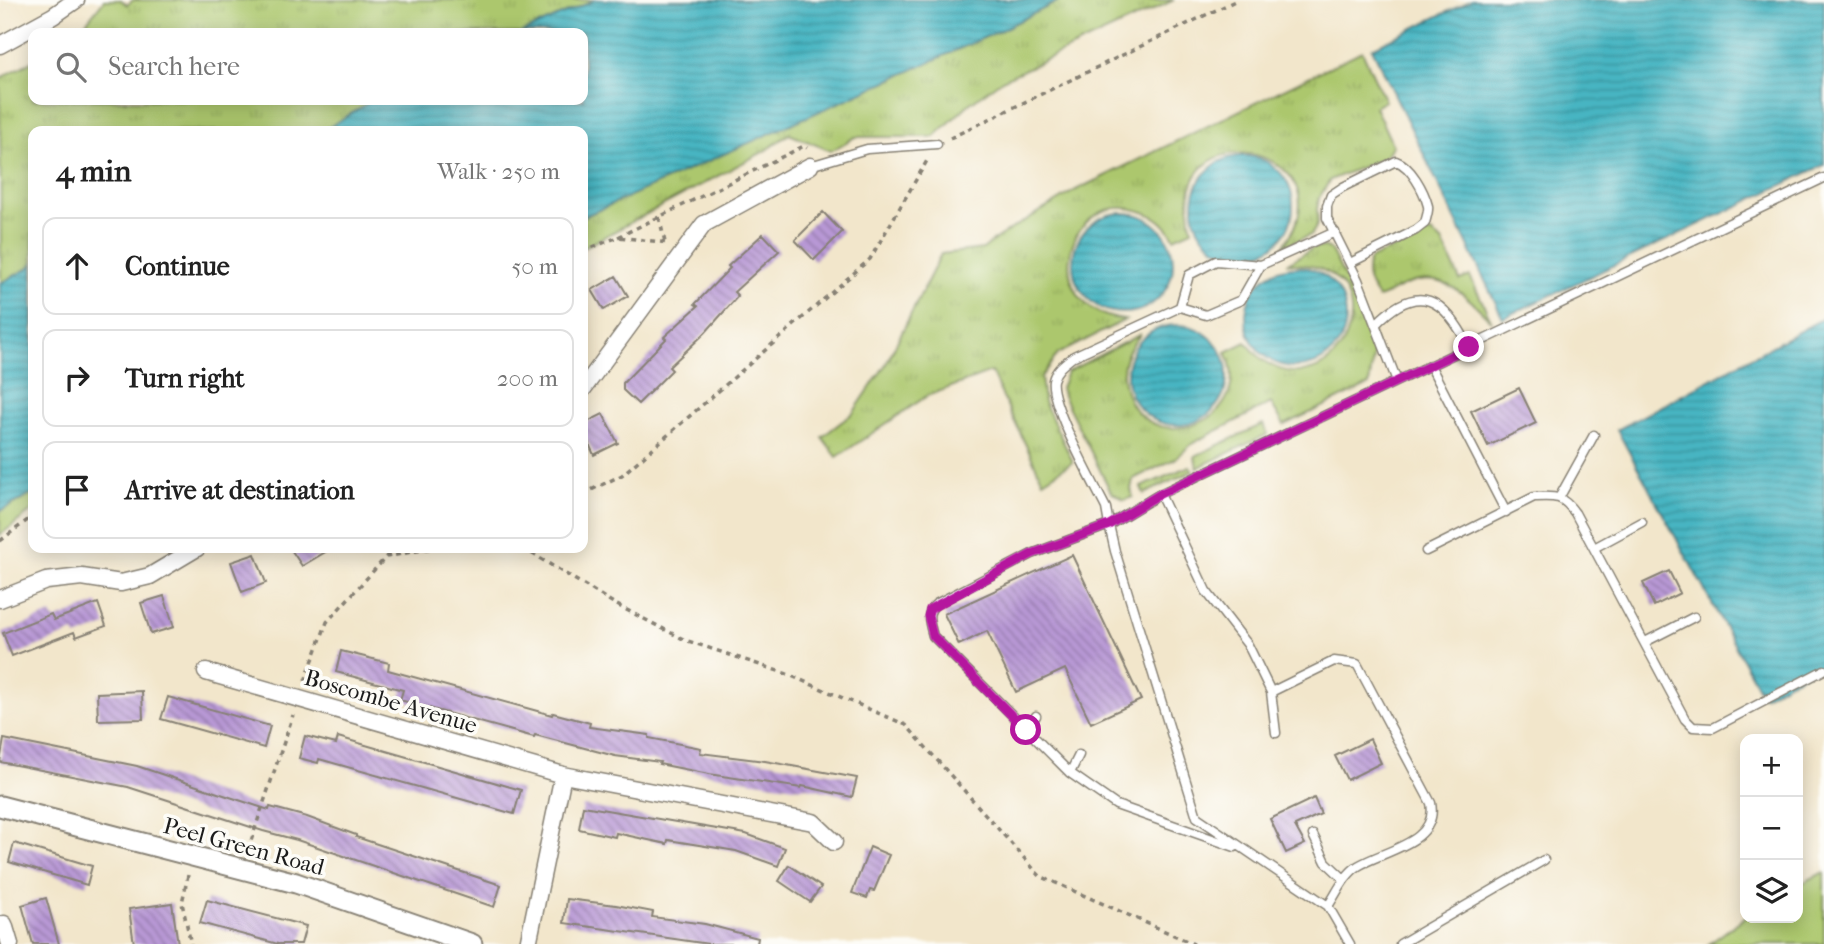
<!DOCTYPE html>
<html lang="en">
<head>
<meta charset="utf-8">
<style>
  :root { --surface:#fff; --page:#f2f2f2; --text:#222; --muted:#767676; --line:#e0e0e0 }
  body { margin:0; font-family:"IM FELL French Canon",serif; background:var(--page); color:var(--text) }
  .controls { position:absolute; right:21px; bottom:21px; display:grid; overflow:hidden; border-radius:14px; box-shadow:0 4px 18px #0003 }
  .controls button { width:63px; height:63px; display:grid; place-items:center; padding:0; border:0; border-bottom:2px solid var(--line); background:var(--surface); color:var(--text); font:35px sans-serif }
  .stop { position:absolute; width:21px; height:21px; margin:-16px; border:5px solid #b5179e; border-radius:50%; background:#fff }
  .stop.end { background:#b5179e; border-color:#fff; box-shadow:0 2px 7px #0008 }
  .list { margin:0; padding:0; list-style:none }
  h2 { display:flex; justify-content:space-between; align-items:center; height:91px; margin:0; padding:0 28px; font-size:30px }
  h2 small { font-size:23px; font-weight:400; color:var(--muted) }
  .list li { display:grid; grid-template-columns:46px 1fr auto; gap:21px; align-items:center; box-sizing:border-box; height:98px; margin:0 14px 14px; padding:0 14px; border:2px solid var(--line); border-radius:14px }
  .list b { display:block; font-size:26px; white-space:nowrap }
  .list em { font-size:23px; font-style:normal; color:var(--muted) }
  .icon { flex:none; width:38px; height:38px; fill:none; stroke:currentColor; stroke-width:2; stroke-linecap:round; stroke-linejoin:round }
  .map { position:relative; flex:none; width:1824px; height:944px; overflow:hidden }
  .search { position:absolute; background:var(--surface); box-shadow:0 4px 18px #0003; left:28px; top:28px; width:560px; height:77px; display:flex; align-items:center; gap:18px; box-sizing:border-box; padding:0 24px; border-radius:14px; color:var(--muted); font-size:26px }
  .panel { position:absolute; background:var(--surface); box-shadow:0 4px 18px #0003; left:28px; top:126px; width:560px; height:427px; border-radius:14px }
  .map>svg:first-child { display:block }
  .grass { fill:url(#grass-tufts); stroke:#647244; stroke-width:2 }
  .green { fill:#acc76d; stroke:#647244; stroke-width:2 }
  .water { fill:url(#water-rules); stroke:#32686f; stroke-width:2 }
  .building { fill:url(#building-back-hatch) }
  .lines { fill:none; stroke-linecap:round; stroke-linejoin:round }
  .service-casing { stroke:#878174; stroke-width:11 }
  .minor-casing { stroke:#878174; stroke-width:19 }
  .tertiary-casing { stroke:#878174; stroke-width:23 }
  .path { stroke:#878174; stroke-width:3.5; stroke-dasharray:5 5; stroke-linecap:butt }
  .service { stroke:#fff; stroke-width:8 }
  .minor { stroke:#fff; stroke-width:16 }
  .tertiary { stroke:#fff; stroke-width:19 }
  .route { stroke:#b5179e; stroke-width:9 }
  .labels { text-anchor:middle; stroke-width:7; stroke-linejoin:round; paint-order:stroke }
  .street-label { font-size:23px; fill:#1c1c1c; stroke:#fdfcf7 }
</style>
</head>
<body>
<div class="map">
<svg width="1824" height="944" viewBox="0 0 1824 944">
  <defs>
    <pattern id="grass-tufts" width="24" height="20" patternUnits="userSpaceOnUse" patternTransform="scale(1.75)"><rect width="24" height="20" fill="#acc76d"/><path d="M3 7l-1-3M5 7V3M7 7l1-3M15 17l-1-3M17 17v-4M19 17l1-3" fill="none" stroke="#93aa5e"/></pattern>
    <pattern id="water-rules" width="6" height="5" patternUnits="userSpaceOnUse" patternTransform="scale(1.75)"><rect width="6" height="5" fill="#47b5c2"/><path d="M0 2.5h6" fill="none" stroke="#3a929d"/></pattern>
    <pattern id="building-back-hatch" width="6" height="6" patternUnits="userSpaceOnUse" patternTransform="scale(1.75)"><rect width="6" height="6" fill="#b898d5"/><path d="M-1 5l2 2M0 0l6 6M5-1l2 2" fill="none" stroke="#957bac"/></pattern>
  </defs>
  <rect width="100%" height="100%" fill="#fdfcf7"/>
  <filter id="ink" filterUnits="userSpaceOnUse"><feTurbulence type="fractalNoise" baseFrequency=".0143" numOctaves="2"/><feDisplacementMap in="SourceGraphic" scale="14" xChannelSelector="R" yChannelSelector="G"/><feConvolveMatrix kernelMatrix="1 2 1 2 8 2 1 2 1" color-interpolation-filters="sRGB"/></filter>
  <filter id="wash" filterUnits="userSpaceOnUse"><feTurbulence type="fractalNoise" baseFrequency=".00686" numOctaves="4" result="noise"/><feDisplacementMap in="SourceGraphic" scale="28" xChannelSelector="R" yChannelSelector="G"/><feGaussianBlur stdDeviation="1.57" result="paint"/><feColorMatrix in="noise" values="0 0 0 0 0 0 0 0 0 0 0 0 0 0 0 0 0 1.4 0 .05"/><feComposite in="paint" operator="in"/></filter>
  <g filter="url(#wash)">
    <rect width="100%" height="100%" fill="#f2e6cb"/>
    <path class="grass" d="M104,0H121L127,5L133,0H595L521,33H78Z
      M1061,0H1174L1002,80L969,104L934,137H855L831,151L789,134L765,151L583,248V217L999,31Z
      M1362,51L1385,101L1375,107L1393,146L1384,158L1330,180L1319,198L1317,209L1318,222L1315,229L1311,235L1283,246C1356,150 1163,104 1192,230L1174,238C1166,223 1154,214 1137,210C1064,191 1036,310 1125,320L1058,354L1041,377L1044,402L1073,462L1043,481L991,372L927,396L837,457L822,437L853,413L886,364L941,254L983,249L998,237L1076,190Z
      M33,61V100H373L323,131H33V263L27,269L1,283L0,78Z
      M1431,233L1442,241L1460,280L1470,276L1492,322C1469,298 1444,270 1408,284C1398,287 1388,296 1378,298C1369,285 1363,274 1370,259L1425,234Z
      M1323,247L1331,250L1371,330L1375,344L1369,385L1284,425L1271,403L1193,443L1175,459L1133,479L1131,489L1133,497L1124,500L1111,492L1063,396L1061,388L1067,372L1141,334C1128,349 1120,363 1124,383C1138,462 1259,427 1226,352L1246,342C1253,350 1259,359 1269,364C1333,401 1384,302 1325,271C1312,264 1301,265 1288,263L1313,248Z
      M1263,424L1268,434L1197,468L1195,456Z
      M1190,466L1193,471L1144,494L1141,487Z
      M33,494V510L0,535V511Z"/>
    <path class="green" d="M1824,872V944H1709L1745,917L1798,918V885Z"/>
    <path class="water" d="M595,0H1061L999,31L583,217V131H323L373,100H583V33H521Z
      M1472,0H1824V165L1503,318L1372,48Z
      M1193 206a50 50 0 1 1 100 0a50 50 0 1 1-100 0Z
      M1073 263a50 50 0 1 1 100 0a50 50 0 1 1-100 0Z
      M33,263V494L0,511V283L27,269Z
      M1246 317a50 50 0 1 1 100 0a50 50 0 1 1-100 0Z
      M1824,318V663L1763,697L1617,430Z
      M1127 375a50 50 0 1 1 100 0a50 50 0 1 1-100 0Z"/>
    <g id="blocks">
      <path class="building" d="M823,212L842,232L814,260L795,240Z
        M763,234L779,251L734,292L738,296L705,333L669,367L672,370L638,404L623,390V383L666,339L664,337L698,306L695,304L730,268L728,266Z
        M616,276L628,296L604,310L592,290Z
        M1519,388L1536,423L1488,446L1471,411Z
        M603,414L618,443L594,455L583,431V424Z
        M290,548H332L302,566Z
        M255,554L266,583L242,592L231,562Z
        M1072,555L1141,700L1091,723L1065,669L1016,692L987,631L959,645L944,614Z
        M1669,571L1680,593L1654,606L1643,583Z
        M164,596L174,627L151,634L141,603Z
        M98,603L106,626L76,637L74,632L12,656L3,633L51,614L54,620Z
        M341,651L389,663L388,670L552,715L553,713L590,723L589,727L649,735V738L701,748L700,753L765,761L857,778L852,797L802,786L801,788L709,774L659,764L660,762L615,756L535,735L534,737L400,700L403,690L336,672Z
        M142,691L143,719L98,720L97,693Z
        M168,697L270,726L264,748L161,719Z
        M305,736L336,744L338,737L521,790L514,814L319,759L318,763L299,758Z
        M4,739L137,766L269,810L270,807L307,817L356,835V837L501,885L494,907L297,840L263,831L128,787L0,762Z
        M1370,739L1381,763L1347,780L1335,756Z
        M1314,798L1321,814L1295,826L1305,844L1286,853L1270,819Z
        M583,806L746,834L785,848L778,866L736,851L668,840L667,844L616,833L615,837L579,829Z
        M14,843L92,866L87,885L9,862Z
        M870,847L889,855L874,891L870,890L867,898L852,893Z
        M789,865L821,887L810,902L779,881Z
        M46,898L59,944H33L22,905Z
        M567,899L616,905L653,912L652,917L705,924L758,938L757,944H709L564,923Z
        M207,900L306,926L301,944H278L200,923Z
        M172,903L178,944H134L129,909Z"/>
    </g>
  </g>
  <g filter="url(#ink)">
    <use href="#blocks" fill-opacity="0" stroke="#878174" stroke-width="2"/>
    <g class="lines">
      <g class="service-casing">
        <path id="service" d="M810,166L867,149L937,144
          M1350,263L1416,230L1425,223C1426,218 1429,211 1428,206C1424,191 1411,166 1396,161L1343,187L1331,195L1327,206V218L1358,280L1397,381
          M1180,307L1189,275L1216,261L1261,265L1335,232
          M1376,324C1419,280 1445,299 1469,347
          M1430,365L1506,512
          M1160,494L1206,591L1248,645L1271,692L1276,733
          M1559,498L1594,435
          M1594,548L1642,522
          M1426,551L1534,497C1556,496 1562,495 1575,513L1685,719L1693,727L1713,728L1824,670
          M1645,642L1694,617
          M1271,692L1334,661L1357,664L1431,803C1439,843 1384,850 1358,866C1344,875 1337,893 1328,906
          M1026,730L1036,716
          M1070,773L1079,755
          M1313,835L1326,862L1344,879
          M1235,847L1116,805L1070,773L933,636C930,624 925,613 936,604L1032,554L1109,525L1106,508C1094,484 1049,403 1053,380C1056,369 1065,363 1074,356L1180,307L1206,315L1241,300L1261,265
          M1350,944L1328,906L1197,817L1115,551L1109,525L1160,494L1824,178
          M1400,944L1544,860"/>
      </g>
      <g class="minor-casing">
        <path id="minor" d="M0,45L53,16L76,0
          M583,389L704,224L810,166
          M0,599L46,581L82,577L121,583L150,576L197,548
          M206,672L563,775L813,822L834,842
          M4,924L10,944
          M528,944L563,775"/>
      </g>
      <g class="tertiary-casing">
        <path id="tertiary" d="M0,806L296,883L472,944"/>
      </g>
      <path class="path" d="M950,138L1237,0
        M659,217L665,242
        M618,237L804,146L807,148
        M583,251L618,237L669,243
        M583,494L622,475L870,259L928,159
        M0,541L33,516
        M523,548L615,604L685,640L787,674L906,725L1040,876L1194,944
        M386,557L391,548
        M305,681L327,622L386,557L432,548
        M248,850L293,715
        M188,875L182,903L191,944"/>
      <use href="#service" class="service"/>
      <use href="#minor" class="minor"/>
      <use href="#tertiary" class="tertiary"/>
    </g>
  </g>
  <g class="lines" filter="url(#ink)">
    <path class="route" d="M1026,730L933,636L928,616L930,609L1032,554L1109,525L1160,494L1469,347"/>
  </g>
  <g class="labels">
    <g class="street-label">
      <text transform="translate(391 701) rotate(16)" y="8">Boscombe Avenue</text>
      <text transform="translate(244 846) rotate(15)" y="8">Peel Green Road</text>
    </g>
  </g>
</svg>
<div class="controls">
<button>+</button>
<button>−</button>
<button><svg class="icon" aria-label="layers" viewBox="0 0 24 24"><path d="M12 4l9 5-9 5-9-5zM3 14l9 5 9-5"/></svg></button>
</div>
<div class="stop" style="left:1026px;top:730px"></div>
<div class="stop end" style="left:1469px;top:347px"></div>
<div class="search"><svg class="icon" aria-label="search" viewBox="0 0 24 24"><circle cx="10" cy="10" r="6"/><path d="M15 15l6 6"/></svg>Search here</div>
<section class="panel">
<h2>4 min<small>Walk · 250 m</small></h2>
<ul class="list">
<li><svg class="icon" aria-label="ahead" viewBox="0 0 24 24"><path d="M12 20V5M6 11l6-6 6 6"/></svg><div><b>Continue</b></div><em>50 m</em></li>
<li><svg class="icon" aria-label="right" viewBox="0 0 24 24"><path d="M7 20v-9h11M14 6l5 5-5 5"/></svg><div><b>Turn right</b></div><em>200 m</em></li>
<li><svg class="icon" aria-label="arrive" viewBox="0 0 24 24"><path d="M6 21V4h12l-3 4 3 4H6"/></svg><div><b>Arrive at destination</b></div></li>
</ul>
</section>
</div>
</body>
</html>
